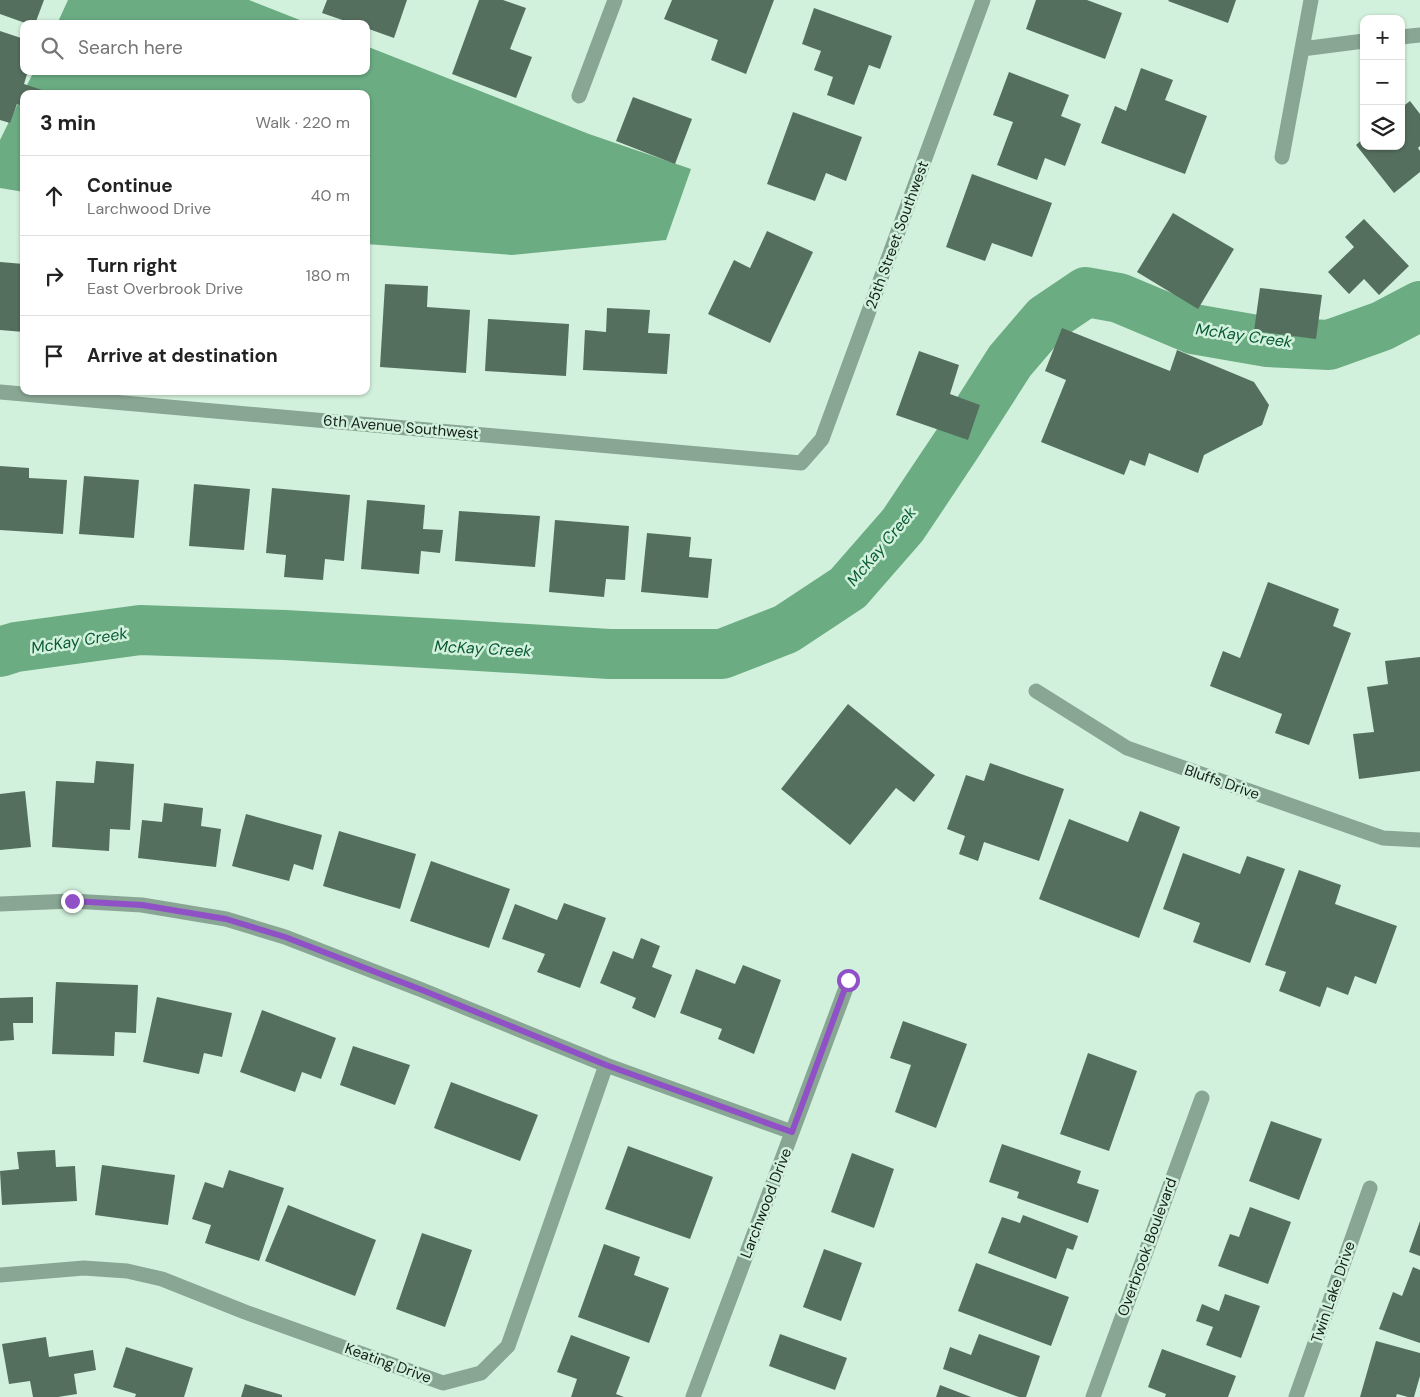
<!DOCTYPE html>
<html lang="en">
<head>
<meta charset="utf-8">
<style>
  :root { --surface:#fff; --page:#f6f6f6; --text:#222; --muted:#767676; --line:#e0e0e0 }
  body { margin:0; font-family:"DM Sans",sans-serif; background:var(--page); color:var(--text) }
  .controls { position:absolute; right:15px; top:15px; display:grid; overflow:hidden; border-radius:10px; box-shadow:0 1px 4px #0004 }
  .controls button { width:45px; height:45px; display:grid; place-items:center; padding:0; border:0; border-bottom:1px solid var(--line); background:var(--surface); color:var(--text); font:25px sans-serif }
  .stop { position:absolute; width:15px; height:15px; margin:-11px; border:4px solid #9051c7; border-radius:50%; background:#fff }
  .stop.end { background:#9051c7; border-color:#fff; box-shadow:0 1px 5px #0008 }
  .list { margin:0; padding:0; list-style:none }
  h2 { display:flex; justify-content:space-between; align-items:center; height:65px; margin:0; padding:0 20px; font-size:21px }
  h2 small { font-size:16px; font-weight:400; color:var(--muted) }
  .list li { display:grid; grid-template-columns:32px 1fr auto; gap:15px; align-items:center; box-sizing:border-box; height:80px; padding:0 20px; border-top:1px solid var(--line) }
  .list b { display:block; font-size:19px; white-space:nowrap }
  .list p { margin:0; font-size:16px; white-space:nowrap; color:var(--muted) }
  .list em { font-size:16px; font-style:normal; color:var(--muted) }
  .icon { flex:none; width:28px; height:28px; fill:none; stroke:currentColor; stroke-width:2; stroke-linecap:round; stroke-linejoin:round }
  .map { position:relative; flex:none; width:1420px; height:1397px; overflow:hidden }
  .search { position:absolute; background:var(--surface); box-shadow:0 1px 4px #0004; left:20px; top:20px; width:350px; height:55px; display:flex; align-items:center; gap:12px; box-sizing:border-box; padding:0 18px; border-radius:10px; color:var(--muted); font-size:19px }
  .panel { position:absolute; background:var(--surface); box-shadow:0 1px 4px #0004; left:20px; top:90px; width:350px; height:305px; border-radius:10px }
  .map>svg:first-child { display:block }
  .water { fill:#6bac83 }
  .lines { fill:none; stroke-linecap:round; stroke-linejoin:round }
  .river { stroke:#6bac83; stroke-width:50 }
  .building { fill:#556f5e }
  .minor { stroke:#89a593; stroke-width:15 }
  .route { stroke:#9051c7; stroke-width:6 }
  .labels { text-anchor:middle; stroke-width:5; stroke-linejoin:round; paint-order:stroke }
  .street-label { font-size:15px; fill:#131e17; stroke:#d2f1dc }
  .water-label { font-size:16px; font-style:italic; fill:#085933; stroke:#d2f1dc }
</style>
</head>
<body>
<div class="map">
<svg width="1420" height="1397" viewBox="0 0 1420 1397">
  <rect width="100%" height="100%" fill="#d2f1dc"/>
  <path class="water" d="M68,0H249L310,24H57Z
    M366,46L589,134L691,169L666,240L512,255L366,244V94H24V192L0,188V140L34,71H366Z"/>
  <g class="lines">
    <path class="river" d="M0,652L16,647L140,630L285,635L462,645L609,654H722L786,629L848,588L903,525L957,444L1010,361L1046,319L1086,292L1119,298L1193,329L1268,342L1329,345L1382,326L1420,306"/>
  </g>
  <path class="building" d="M0,0H44L35,24H28L0,14Z
    M327,0H407L394,38L366,28V24H354L322,13Z
    M479,0H503L526,8L510,49L532,57L516,98L452,74Z
    M672,0H774L746,74L711,60L718,40L664,19Z
    M1036,0H1087L1122,13L1105,59L1026,29Z
    M1169,0H1236L1228,23L1168,1Z
    M814,8L892,36L880,69L869,65L854,105L827,95L833,77L814,70L821,51L802,44Z
    M0,31L24,39V71H28L24,84L45,91L44,94H24V106L17,104L10,123L0,120Z
    M1141,68L1173,80L1165,100L1207,116L1185,174L1101,143L1115,106L1126,111Z
    M1009,72L1069,95L1061,116L1081,124L1065,166L1045,158L1037,180L997,165L1013,122L993,115Z
    M633,97L692,119L675,164L616,141Z
    M1410,101L1420,114V146L1418,148L1420,151V172L1394,193L1356,145L1364,138V146H1401V108Z
    M793,112L862,137L846,181L826,173L815,201L767,184Z
    M972,174L1052,203L1032,257L992,243L985,261L946,247Z
    M1173,213L1234,249L1198,309L1137,272Z
    M1364,219L1409,266L1379,295L1364,279L1349,294L1328,272L1354,247L1345,237Z
    M767,231L813,252L770,343L708,314L734,260L750,268Z
    M0,262L24,264V332L0,330Z
    M385,284L428,286L427,307L470,310L466,373L380,367Z
    M1260,288L1322,295L1316,339L1254,331Z
    M607,308L650,310L648,333L670,334L667,374L583,370L585,330L606,332Z
    M488,319L569,324L566,376L485,371Z
    M1062,328L1170,371L1177,350L1254,382L1269,405L1262,425L1204,455L1198,473L1149,453L1145,466L1130,460L1124,475L1041,442L1066,380L1045,371Z
    M919,351L959,365L950,394L980,405L968,440L896,415Z
    M0,466L29,468V478L67,480L63,534L0,530Z
    M84,476L139,480L134,538L79,534Z
    M194,484L250,489L244,550L189,546Z
    M272,488L350,495L344,561L325,559L323,580L284,577L286,555L266,553Z
    M367,500L425,505L423,529L443,530L440,553L421,551L419,574L361,569Z
    M459,511L540,516L535,567L455,561Z
    M555,520L629,526L625,580L606,579L604,597L549,592Z
    M647,533L691,537L689,557L712,559L708,598L641,592Z
    M1268,582L1339,609L1333,626L1351,633L1309,745L1275,733L1282,714L1210,686L1223,651L1240,658Z
    M1420,657V771L1359,779L1353,734L1374,732L1367,687L1388,684L1385,661Z
    M848,704L935,775L914,802L896,788L850,845L781,789Z
    M96,761L134,764L130,830L110,829L109,851L52,847L56,781L94,783Z
    M990,763L1064,789L1039,861L984,842L978,861L959,854L965,836L947,829L966,775L984,781Z
    M25,791L31,847L0,850V794Z
    M164,803L203,808L201,826L221,829L216,867L138,858L142,820L162,822Z
    M1140,811L1180,827L1139,938L1039,899L1069,819L1128,842Z
    M246,814L322,835L313,870L294,864L289,881L232,866Z
    M339,831L416,854L400,909L323,886Z
    M1183,853L1240,874L1247,856L1285,869L1250,963L1193,942L1200,923L1163,909Z
    M431,861L510,889L489,948L410,921Z
    M1299,870L1341,885L1335,904L1397,926L1376,984L1355,976L1348,995L1327,987L1320,1007L1279,991L1286,972L1265,965Z
    M564,903L606,918L580,988L537,972L545,954L502,939L515,904L557,920Z
    M641,938L660,946L652,967L672,975L655,1018L632,1008L636,998L600,983L613,951L633,959Z
    M743,965L781,980L754,1054L718,1039L722,1029L680,1013L696,969L735,984Z
    M56,982L138,985L136,1033L115,1032L114,1056L52,1054Z
    M33,997V1023H13L14,1040L0,1041V998Z
    M157,997L232,1013L222,1057L204,1053L199,1074L143,1062Z
    M262,1010L336,1038L321,1079L302,1072L295,1092L240,1072Z
    M903,1021L967,1044L936,1128L895,1112L911,1065L890,1058Z
    M353,1046L410,1065L395,1105L340,1085Z
    M1088,1053L1137,1071L1109,1151L1060,1134Z
    M451,1082L538,1115L520,1161L434,1128Z
    M1271,1121L1322,1139L1299,1200L1249,1181Z
    M1002,1144L1081,1171L1077,1183L1099,1190L1088,1223L1017,1198L1019,1192L989,1182Z
    M628,1146L713,1177L690,1239L605,1209Z
    M55,1150L56,1167L75,1166L77,1201L2,1205L0,1171L19,1169L17,1152Z
    M852,1153L894,1169L874,1228L831,1212Z
    M102,1165L175,1175L168,1225L95,1215Z
    M229,1170L284,1188L259,1261L205,1243L211,1225L192,1219L205,1182L223,1188Z
    M288,1205L376,1240L355,1296L265,1261Z
    M1250,1207L1291,1222L1268,1284L1218,1266L1230,1234L1239,1237Z
    M1023,1215L1078,1236L1073,1250L1067,1248L1056,1279L988,1253L1002,1217L1020,1223Z
    M1420,1221V1256L1409,1252Z
    M422,1233L472,1250L445,1327L396,1309Z
    M604,1244L640,1257L634,1275L669,1288L649,1343L578,1317Z
    M824,1249L862,1263L841,1321L803,1307Z
    M976,1263L1069,1297L1051,1346L958,1311Z
    M1413,1267L1420,1270V1343L1379,1329L1393,1292L1402,1296Z
    M1225,1294L1260,1306L1241,1358L1206,1345L1213,1327L1196,1321L1202,1304L1219,1311Z
    M780,1334L847,1358L835,1390L769,1366Z
    M979,1334L1040,1356L1026,1397H1019L943,1369L950,1347L971,1355Z
    M571,1335L630,1357L616,1394L624,1397H571L577,1379L557,1372Z
    M46,1337L49,1357L93,1350L96,1370L74,1374L77,1394L58,1397H33L30,1381L9,1384L2,1344Z
    M1376,1341L1420,1353V1376L1414,1397H1408L1397,1394L1396,1397H1360Z
    M126,1347L193,1368L184,1397H135L136,1394L113,1387Z
    M1162,1349L1236,1376L1228,1397H1165L1166,1394L1148,1387Z
    M245,1384L282,1395V1397H241Z
    M940,1385L971,1397H936Z"/>
  <g class="lines">
    <path class="minor" d="M1401,37L1420,35
      M1302,49L1364,41
      M579,96L615,0
      M1282,157L1311,0
      M0,392L801,463L822,439L983,0
      M1036,691L1127,748L1383,838L1420,840
      M0,904L72,901L142,905L226,919L285,937L422,990L606,1065L792,1132
      M0,1275L84,1268L127,1271L162,1279L245,1312L443,1383L481,1373L508,1346L606,1065
      M693,1397L849,980
      M1093,1397L1202,1098
      M1296,1397L1370,1188"/>
  </g>
  <g class="lines">
    <path class="route" d="M72,901L142,905L226,919L285,937L422,990L606,1065L792,1132L848,980"/>
  </g>
  <g class="labels">
    <g class="street-label">
      <text transform="translate(897 235) rotate(-70)" y="5">25th Street Southwest</text>
      <text transform="translate(401 427) rotate(5)" y="5">6th Avenue Southwest</text>
      <text transform="translate(1222 782) rotate(19)" y="5">Bluffs Drive</text>
      <text transform="translate(766 1203) rotate(-69)" y="5">Larchwood Drive</text>
      <text transform="translate(1147 1247) rotate(-70)" y="5">Overbrook Boulevard</text>
      <text transform="translate(1333 1292) rotate(-71)" y="5">Twin Lake Drive</text>
      <text transform="translate(388 1363) rotate(20)" y="5">Keating Drive</text>
    </g>
    <g class="water-label">
      <text transform="translate(1244 335) rotate(8)" y="6">McKay Creek</text>
      <text transform="translate(881 546) rotate(-50)" y="6">McKay Creek</text>
      <text transform="translate(79 640) rotate(-9)" y="6">McKay Creek</text>
      <text transform="translate(483 648) rotate(3)" y="6">McKay Creek</text>
    </g>
  </g>
</svg>
<div class="controls">
<button>+</button>
<button>−</button>
<button><svg class="icon" aria-label="layers" viewBox="0 0 24 24"><path d="M12 4l9 5-9 5-9-5zM3 14l9 5 9-5"/></svg></button>
</div>
<div class="stop" style="left:848px;top:980px"></div>
<div class="stop end" style="left:72px;top:901px"></div>
<div class="search"><svg class="icon" aria-label="search" viewBox="0 0 24 24"><circle cx="10" cy="10" r="6"/><path d="M15 15l6 6"/></svg>Search here</div>
<section class="panel">
<h2>3 min<small>Walk · 220 m</small></h2>
<ul class="list">
<li><svg class="icon" aria-label="ahead" viewBox="0 0 24 24"><path d="M12 20V5M6 11l6-6 6 6"/></svg><div><b>Continue</b><p>Larchwood Drive</p></div><em>40 m</em></li>
<li><svg class="icon" aria-label="right" viewBox="0 0 24 24"><path d="M7 20v-9h11M14 6l5 5-5 5"/></svg><div><b>Turn right</b><p>East Overbrook Drive</p></div><em>180 m</em></li>
<li><svg class="icon" aria-label="arrive" viewBox="0 0 24 24"><path d="M6 21V4h12l-3 4 3 4H6"/></svg><div><b>Arrive at destination</b></div></li>
</ul>
</section>
</div>
</body>
</html>
